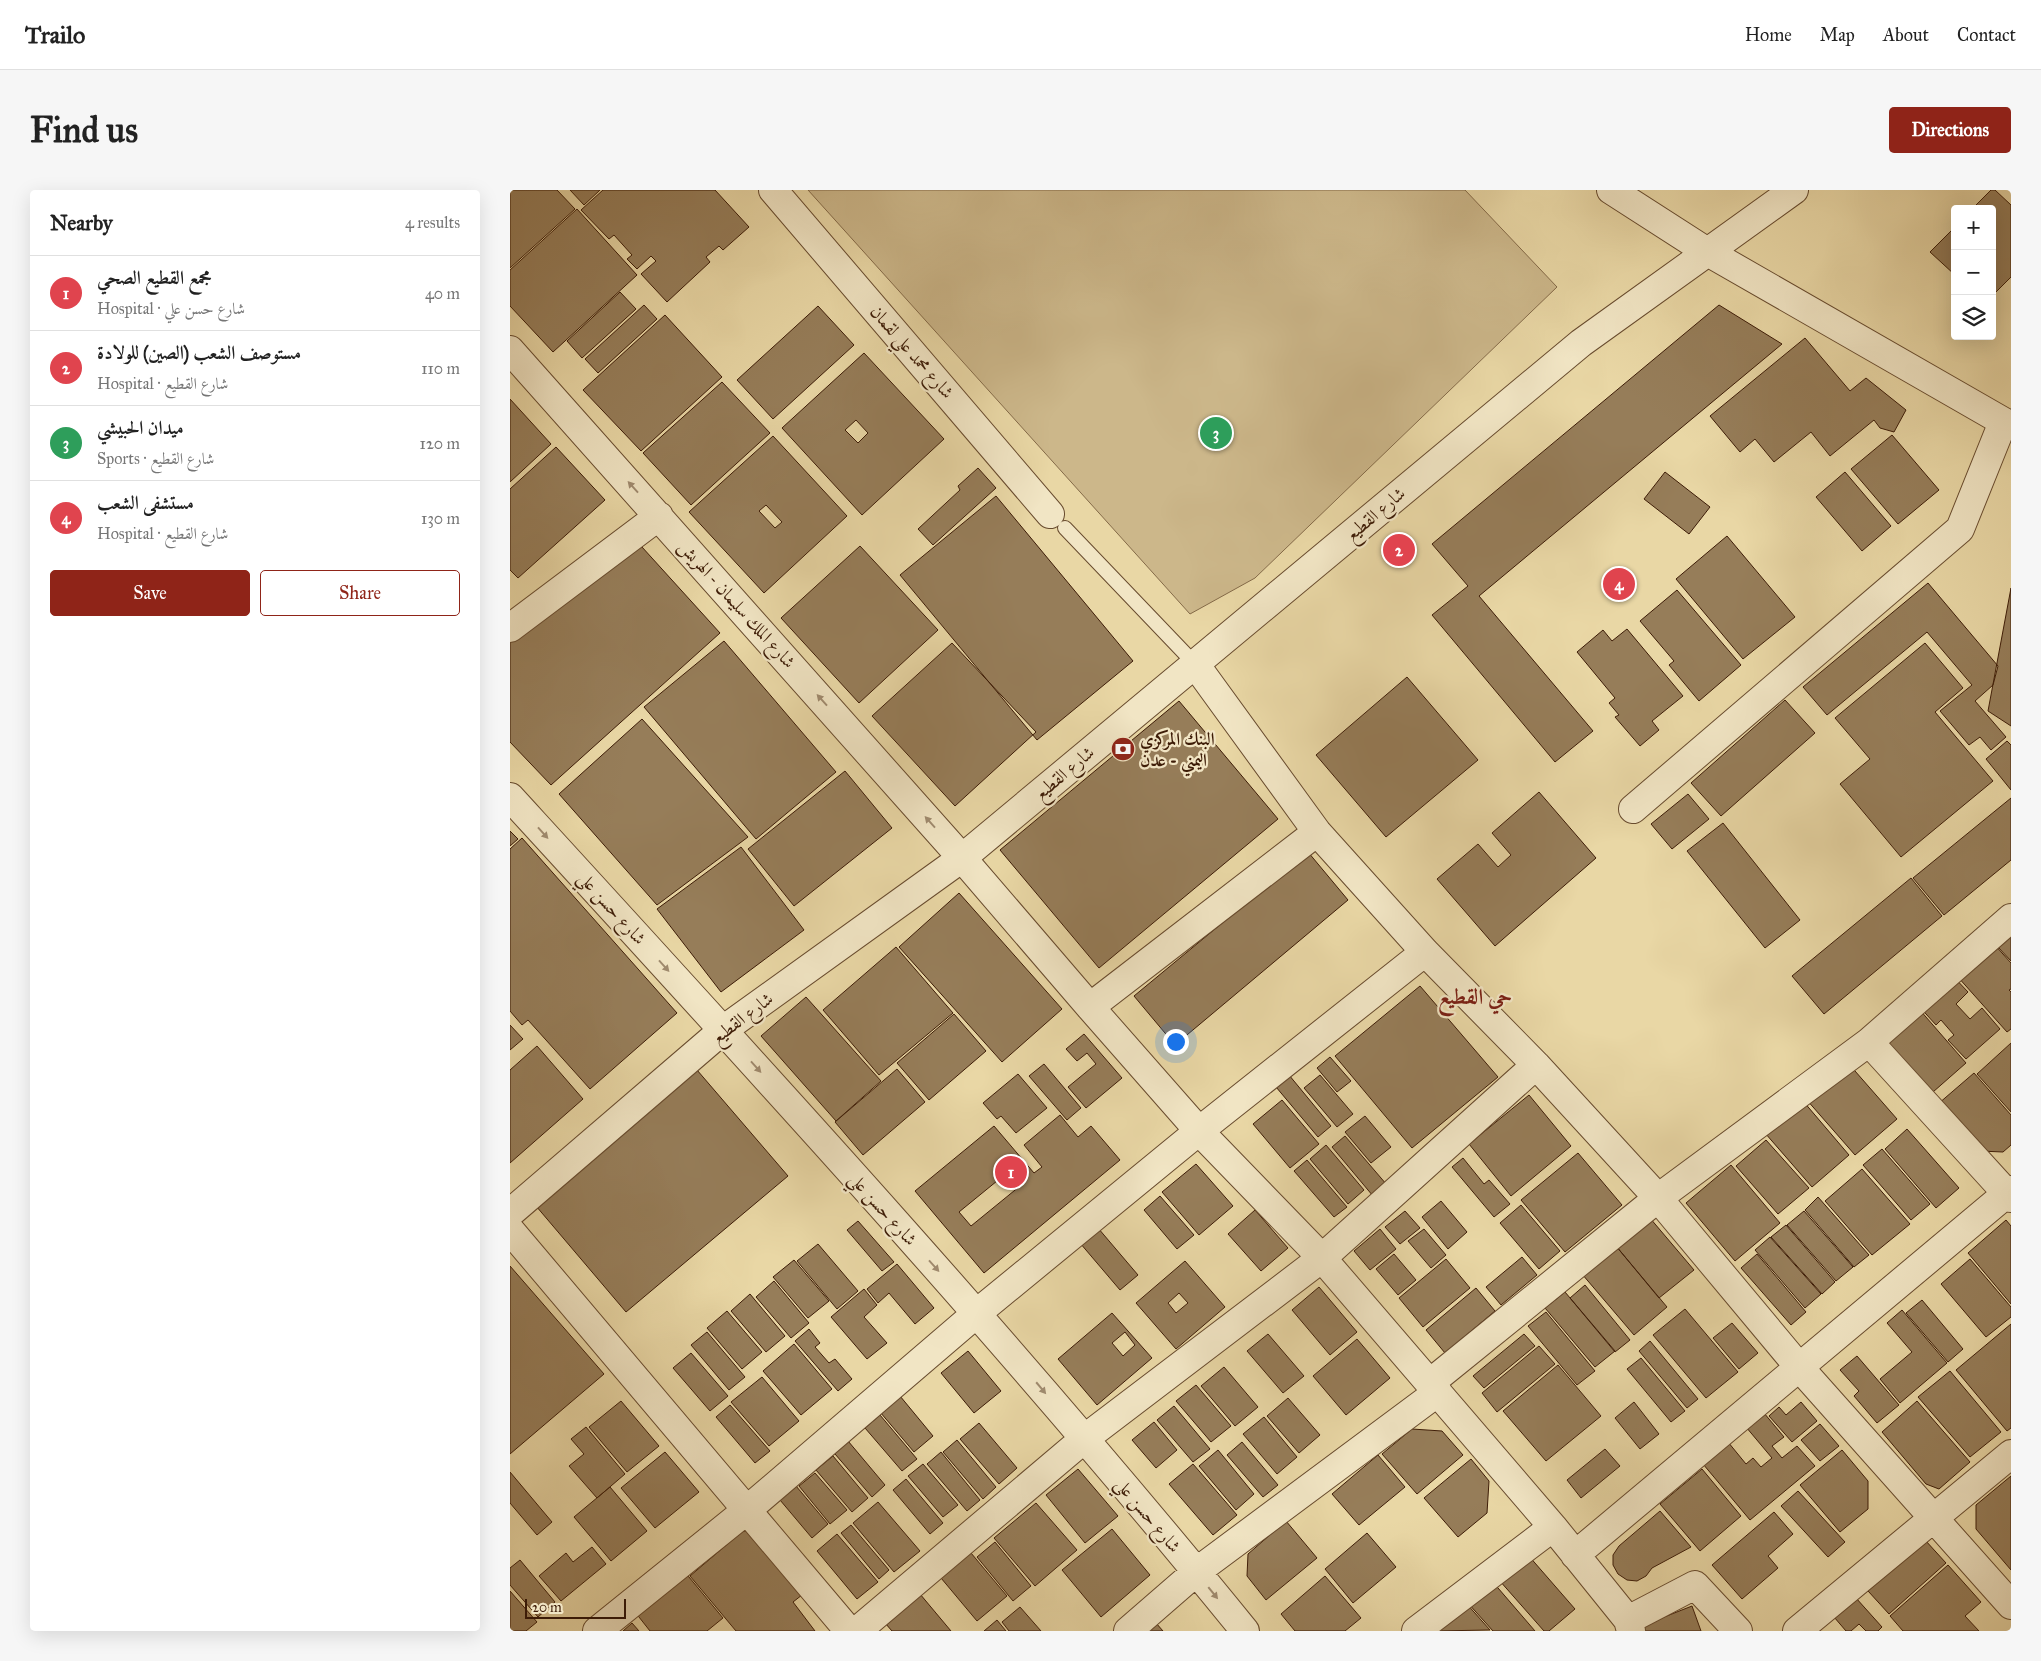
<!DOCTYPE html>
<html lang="en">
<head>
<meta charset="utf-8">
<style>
  :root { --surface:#fff; --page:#f6f6f6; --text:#222; --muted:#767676; --line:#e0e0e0; --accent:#8f2418 }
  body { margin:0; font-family:"IM FELL Great Primer",Amiri,serif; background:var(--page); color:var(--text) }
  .controls { position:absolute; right:15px; top:15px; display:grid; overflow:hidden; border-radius:5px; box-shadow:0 5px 20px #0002 }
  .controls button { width:45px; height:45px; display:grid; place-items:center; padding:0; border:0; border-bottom:1px solid var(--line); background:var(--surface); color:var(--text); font:25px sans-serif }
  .scale { position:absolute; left:15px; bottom:12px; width:101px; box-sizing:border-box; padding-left:5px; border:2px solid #3d1c07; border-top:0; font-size:14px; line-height:18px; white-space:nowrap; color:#3d1c07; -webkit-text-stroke:4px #f1e5c4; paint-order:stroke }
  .you { position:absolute; left:665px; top:851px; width:18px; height:18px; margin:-12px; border:4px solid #fff; border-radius:50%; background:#1a73e8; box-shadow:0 0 0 8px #1a73e833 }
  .badge { display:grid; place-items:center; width:32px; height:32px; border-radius:50%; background:var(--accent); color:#fff; font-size:16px; font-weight:700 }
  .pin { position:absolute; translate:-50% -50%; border:2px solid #fff; box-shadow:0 1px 5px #0006 }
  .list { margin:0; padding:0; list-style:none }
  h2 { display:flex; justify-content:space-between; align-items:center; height:65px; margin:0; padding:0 20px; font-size:21px }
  h2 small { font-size:16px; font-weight:400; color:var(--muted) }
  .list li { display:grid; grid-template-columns:32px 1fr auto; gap:15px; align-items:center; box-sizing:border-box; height:75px; padding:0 20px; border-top:1px solid var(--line) }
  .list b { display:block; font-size:19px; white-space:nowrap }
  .list p { margin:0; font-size:16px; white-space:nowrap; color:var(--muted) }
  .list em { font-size:16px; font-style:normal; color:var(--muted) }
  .actions { display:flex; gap:10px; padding:15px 20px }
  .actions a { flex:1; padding:11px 0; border:1px solid var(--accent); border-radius:5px; text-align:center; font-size:18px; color:var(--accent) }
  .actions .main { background:var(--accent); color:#fff }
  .icon { flex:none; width:28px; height:28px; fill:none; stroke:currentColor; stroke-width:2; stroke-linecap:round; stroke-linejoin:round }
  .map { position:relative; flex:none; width:1501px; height:1441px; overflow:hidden; border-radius:5px }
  header { display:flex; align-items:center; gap:30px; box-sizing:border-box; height:70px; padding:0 25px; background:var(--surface); border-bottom:1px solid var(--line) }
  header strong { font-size:24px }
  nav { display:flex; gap:28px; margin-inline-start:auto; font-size:18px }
  .intro { display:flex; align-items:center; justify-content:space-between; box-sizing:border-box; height:120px; padding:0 30px }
  h1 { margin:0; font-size:35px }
  .button { padding:12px 22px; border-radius:5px; background:var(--accent); color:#fff; font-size:18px; font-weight:700 }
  main { display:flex; gap:30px; padding:0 30px }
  aside { flex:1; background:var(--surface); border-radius:5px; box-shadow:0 5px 20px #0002 }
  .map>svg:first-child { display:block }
  .green { fill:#ccb78a; stroke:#846a48 }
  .building { fill:#967d59; stroke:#3d1c07; fill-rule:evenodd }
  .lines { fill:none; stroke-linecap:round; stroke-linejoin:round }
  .service-casing { stroke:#684b2e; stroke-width:16 }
  .minor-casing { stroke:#684b2e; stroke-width:30 }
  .tertiary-casing { stroke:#684b2e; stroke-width:30 }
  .service { stroke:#f1e5c4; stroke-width:14 }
  .minor { stroke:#f1e5c4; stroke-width:28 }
  .tertiary { stroke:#f1e5c4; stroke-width:28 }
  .oneway { fill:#a08b6f }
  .labels { text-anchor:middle; stroke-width:4.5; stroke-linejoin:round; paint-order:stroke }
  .street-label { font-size:18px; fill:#3d1c07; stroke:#f1e5c4 }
  .poi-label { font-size:18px; font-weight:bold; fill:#3d1c07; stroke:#f1e5c4; text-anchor:start }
  .district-label { font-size:22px; font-weight:bold; fill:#7a1f14; stroke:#f1e5c4 }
</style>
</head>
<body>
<header>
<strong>Trailo</strong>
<nav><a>Home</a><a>Map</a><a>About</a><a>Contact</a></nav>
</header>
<div class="intro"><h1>Find us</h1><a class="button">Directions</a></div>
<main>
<aside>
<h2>Nearby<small>4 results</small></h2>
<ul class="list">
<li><span class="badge" style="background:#e0444e">1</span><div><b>مجمع القطيع الصحي</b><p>Hospital · شارع حسن علي</p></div><em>40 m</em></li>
<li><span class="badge" style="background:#e0444e">2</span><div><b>مستوصف الشعب (الصين) للولادة</b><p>Hospital · شارع القطيع</p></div><em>110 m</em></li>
<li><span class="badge" style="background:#2e9e5b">3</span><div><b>ميدان الحبيشي</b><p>Sports · شارع القطيع</p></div><em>120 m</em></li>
<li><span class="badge" style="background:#e0444e">4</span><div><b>مستشفى الشعب</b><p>Hospital · شارع القطيع</p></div><em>130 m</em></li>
</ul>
<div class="actions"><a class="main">Save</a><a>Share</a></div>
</aside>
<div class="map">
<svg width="1501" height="1441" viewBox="0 0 1501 1441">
  <rect width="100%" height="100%" fill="#e9d7a5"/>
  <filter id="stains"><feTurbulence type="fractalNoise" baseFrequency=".004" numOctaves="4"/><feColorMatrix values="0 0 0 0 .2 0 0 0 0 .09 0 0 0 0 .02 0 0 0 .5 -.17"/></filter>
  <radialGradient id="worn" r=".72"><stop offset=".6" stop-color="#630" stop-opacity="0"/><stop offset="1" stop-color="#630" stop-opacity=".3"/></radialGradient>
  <path class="green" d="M298,0H955L1047,97L745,388L680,424Z"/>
  <path class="building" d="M0,0H47L65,19L0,78Z
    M60,0H90L74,15Z
    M93,0H205L239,37L213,60L209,56L196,67L200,72L157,112L131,84L146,71L141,66L127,79L117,69L122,65L104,45L99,49L71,20Z
    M1481,0H1485L1501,15V87L1482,106V19H1462Z
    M67,19L127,85L43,162L0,116V80Z
    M1445,37V85L1420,62Z
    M110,102L126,119L72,168L57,151Z
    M134,115L147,129L88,183L75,169Z
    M1209,115L1272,154L969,406L1083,541L1045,572L922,425L958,396L922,354Z
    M308,116L344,155L263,229L227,190Z
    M155,125L212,187L131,261L73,200Z
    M1295,148L1340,201L1356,188L1396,220L1384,242L1370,238L1364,230L1320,266L1301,242L1264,272L1245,249L1230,262L1200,226Z
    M354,163L434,249L352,325L272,238ZM346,230L358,243L348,253L335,240Z
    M212,192L260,243L181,315L133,263Z
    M0,209L41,254L0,292Z
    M1382,245L1429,300L1388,334L1341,279Z
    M263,246L337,326L254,403L179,322ZM256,315L272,332L265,338L249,321Z
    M46,257L95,310L8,388L0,380V299Z
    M468,278L486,298L423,355L408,339L450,300L448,296Z
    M1155,282L1200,317L1179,344L1134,309Z
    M1335,282L1381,336L1352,361L1306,307Z
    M486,306L623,471L527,550L390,385Z
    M122,346L210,443L41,595L0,552V438Z
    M1217,346L1285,427L1233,469L1166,389Z
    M350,356L428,440L349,513L271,428Z
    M1418,393L1488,476L1483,495L1465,511L1496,547L1481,560L1470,547L1459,555L1430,521L1462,495L1417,442L1317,525L1293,497Z
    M1501,398V536L1478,521Z
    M1167,400L1231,475L1189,511L1159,475L1164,471L1130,431Z
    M1117,439L1173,506L1142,531L1149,540L1130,556L1105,527L1109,525L1099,513L1105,508L1067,462L1093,440L1102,451Z
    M214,451L326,582L246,649L134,517Z
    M442,453L526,542L445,616L362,526Z
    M1415,453L1453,498L1425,522L1483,591L1391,667L1330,594L1360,569L1325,528Z
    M897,487L968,570L876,647L806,565Z
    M1275,510L1305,543L1211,626L1181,593Z
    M669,511L768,629L589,778L490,660Z
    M132,529L238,647L147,715L49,604Z
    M1497,551L1501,555V600L1476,569Z
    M335,581L382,638L284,716L238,659Z
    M1029,602L1086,668L985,756L927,689L968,654L988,677L1001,665L982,643Z
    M1178,604L1199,629L1162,659L1141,634Z
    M1501,608V670L1434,725L1403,688Z
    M1213,633L1290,730L1255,758L1177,661Z
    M0,641L8,649L0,656Z
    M12,648L167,823L80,899L18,830L12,835L0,821V659Z
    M231,657L294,740L211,802L147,719Z
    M798,662L838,710L665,855L624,806Z
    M1401,688L1432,726L1314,824L1282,786Z
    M449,703L552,819L492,872L389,757Z
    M1501,745V771L1488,757Z
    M1484,754L1501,773V799L1499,800L1501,802V839L1497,842L1447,786Z
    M386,757L443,823L369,885L313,820Z
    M1441,784L1458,802L1446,814L1460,829L1472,818L1490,839L1456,869L1438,850L1444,845L1431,830L1426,835L1407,814Z
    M910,796L988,887L902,958L825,866Z
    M296,807L371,891L326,931L251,846Z
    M1409,819L1456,873L1423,902L1375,849Z
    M444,824L476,861L419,910L387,873Z
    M0,835L13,849L0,860Z
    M574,844L612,888L576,918L558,897L586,874L577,863L567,871L556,859Z
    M1501,853V922L1467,884Z
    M27,856L73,909L0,973V880Z
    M820,867L841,891L827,902L807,878Z
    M1338,873L1387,929L1345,965L1296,909Z
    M534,874L571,918L557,930L519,886Z
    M387,879L415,912L353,965L325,932Z
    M187,880L278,986L116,1122L26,1016Z
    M1464,883L1501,925V955L1493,962L1470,961L1428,914Z
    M508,884L537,918L506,943L491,926L487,929L473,913Z
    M779,885L821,936L808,947L766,897Z
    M810,885L843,924L827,937L794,898Z
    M1019,905L1061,956L1001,1006L959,954Z
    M772,910L809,954L780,978L743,934Z
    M1293,911L1339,965L1302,997L1255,943Z
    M550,925L568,947L581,936L610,970L474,1083L405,1001L484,936L524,983L532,977L514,955ZM498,982L510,996L461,1036L449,1022Z
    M855,926L881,957L861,973L835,942Z
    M1397,939L1449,998L1426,1018L1375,959Z
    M835,946L877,995L863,1006L822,957Z
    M1256,950L1299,998L1268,1024L1226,976Z
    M816,955L854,1000L838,1014L800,969Z
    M1372,959L1420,1014L1401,1030L1353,975Z
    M1068,963L1112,1015L1055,1062L1011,1010Z
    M953,968L974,994L979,990L1000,1014L984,1027L942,977Z
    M797,970L837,1017L824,1027L784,981Z
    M686,974L723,1016L689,1045L652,1002Z
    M1221,975L1270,1033L1225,1071L1176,1013Z
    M1352,979L1400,1034L1362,1065L1315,1011Z
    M650,1006L684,1045L667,1059L634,1020Z
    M1308,1007L1359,1065L1344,1077L1295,1020Z
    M931,1011L957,1042L938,1059L912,1027Z
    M1011,1015L1050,1061L1029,1079L990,1033Z
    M745,1020L778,1058L751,1081L718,1044Z
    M895,1021L910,1038L890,1054L875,1037Z
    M1134,1021L1184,1080L1149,1108L1106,1056Z
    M1294,1021L1343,1077L1326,1091L1277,1035Z
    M1496,1030L1501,1036V1114L1458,1063Z
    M348,1031L384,1072L372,1081L337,1040Z
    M1276,1035L1325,1092L1312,1104L1261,1047Z
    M588,1038L628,1085L610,1100L570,1053Z
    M870,1039L886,1059L860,1080L844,1061Z
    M914,1039L936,1065L921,1078L898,1051Z
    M1260,1047L1311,1104L1295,1118L1245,1060Z
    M308,1054L348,1101L327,1119L287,1071Z
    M1106,1056L1157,1117L1124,1145L1072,1084Z
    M884,1064L906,1090L888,1105L866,1079Z
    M1247,1064L1296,1122L1281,1135L1231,1078Z
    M1012,1067L1027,1085L991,1115L976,1097Z
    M936,1069L960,1098L913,1137L889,1108Z
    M1460,1069L1501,1117V1127L1476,1147L1431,1094Z
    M284,1070L319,1111L298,1128L263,1087Z
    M675,1071L715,1117L666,1159L626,1113ZM669,1103L678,1113L666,1123L658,1113Z
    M387,1074L424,1118L405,1134L379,1103L368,1113L357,1099Z
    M0,1076L94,1184L0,1264Z
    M264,1091L299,1133L281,1148L246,1107Z
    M1075,1095L1120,1150L1105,1162L1060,1108Z
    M809,1097L847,1142L820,1165L782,1120Z
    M966,1098L985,1121L935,1163L916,1140Z
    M354,1099L367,1115L354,1127L377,1153L357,1169L321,1127Z
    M1055,1102L1105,1161L1085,1177L1035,1118Z
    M240,1104L275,1146L256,1162L221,1121Z
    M1412,1110L1453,1159L1438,1172L1396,1123Z
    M1175,1119L1228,1182L1196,1208L1143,1145Z
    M1392,1120L1437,1173L1390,1213L1370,1189L1402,1162L1377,1133Z
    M217,1121L252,1162L232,1179L197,1138Z
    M1036,1122L1085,1181L1067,1195L1018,1136Z
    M602,1123L642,1168L587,1215L548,1169ZM615,1142L625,1155L613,1166L602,1153Z
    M1222,1133L1248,1163L1229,1179L1203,1148Z
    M1501,1134V1238L1497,1241L1446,1180Z
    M299,1139L310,1153L305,1157L319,1173L325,1169L342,1189L328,1201L285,1151Z
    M197,1142L235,1187L219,1200L181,1155Z
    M758,1144L794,1186L773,1203L737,1161Z
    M1014,1144L1025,1156L974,1198L963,1186Z
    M847,1149L880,1188L836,1225L803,1186Z
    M1140,1151L1188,1209L1177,1218L1129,1161Z
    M284,1154L322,1199L291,1225L253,1181Z
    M1029,1156L1045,1174L987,1222L972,1203Z
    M458,1161L491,1201L464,1223L431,1183Z
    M181,1163L218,1206L200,1221L163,1178Z
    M1347,1166L1389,1215L1367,1233L1344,1206L1349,1201L1330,1180Z
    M1131,1168L1175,1221L1161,1232L1117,1179Z
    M1048,1175L1091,1226L1036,1271L993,1221Z
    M714,1177L748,1217L725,1236L691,1196Z
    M1440,1181L1491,1242L1460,1267L1408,1207Z
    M252,1187L289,1231L259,1256L221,1212Z
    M686,1195L721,1236L701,1252L666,1211Z
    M390,1206L423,1246L404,1262L370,1222Z
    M778,1208L810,1245L789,1263L757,1226Z
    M111,1211L149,1256L117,1282L79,1237Z
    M1407,1211L1460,1272L1429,1299L1416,1294L1372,1242Z
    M1124,1212L1149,1244L1130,1259L1105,1228Z
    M1291,1212L1307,1231L1282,1252L1259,1226L1269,1217L1276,1225Z
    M220,1215L260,1261L245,1273L206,1227Z
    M664,1216L700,1259L683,1272L647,1230Z
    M1254,1223L1274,1247L1262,1256L1272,1268L1287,1256L1305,1276L1240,1330L1193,1274L1218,1252L1236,1274L1243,1268L1251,1277L1262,1268L1236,1237Z
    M370,1225L407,1269L392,1281L355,1238Z
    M754,1227L787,1267L767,1284L733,1244Z
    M644,1232L667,1260L646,1278L622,1250Z
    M469,1233L507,1278L489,1294L450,1249Z
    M1310,1234L1329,1256L1310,1271L1291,1250Z
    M76,1237L115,1284L87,1308L59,1276L74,1264L61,1249Z
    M902,1239L932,1241L953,1265L907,1304L872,1264Z
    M333,1245L375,1295L362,1307L319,1257Z
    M447,1250L486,1297L473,1309L433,1262Z
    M732,1252L768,1295L753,1307L717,1265Z
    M1095,1259L1110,1276L1071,1308L1057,1290Z
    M708,1260L744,1304L726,1320L689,1276Z
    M1332,1260L1358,1291V1319L1330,1342L1290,1295Z
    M155,1262L189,1302L145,1338L111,1298Z
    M431,1262L470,1310L457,1321L417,1274Z
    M868,1265L895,1297L849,1335L822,1304Z
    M323,1266L358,1308L342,1322L306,1280Z
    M961,1269L979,1291L977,1323L948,1347L914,1308Z
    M413,1274L448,1315L433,1327L398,1286Z
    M683,1274L727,1325L703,1345L659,1294Z
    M568,1279L608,1326L575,1353L536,1305Z
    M1192,1279L1231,1326L1190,1361L1150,1314Z
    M0,1282L42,1332L27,1345L0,1313Z
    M305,1283L337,1320L320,1334L289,1296Z
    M1501,1286V1380L1466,1339V1315Z
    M396,1289L433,1333L420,1344L383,1300Z
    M286,1296L318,1334L302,1348L270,1310Z
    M100,1297L137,1341L101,1371L64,1327Z
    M1288,1301L1335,1352L1318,1367L1271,1316Z
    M368,1312L410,1361L384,1382L343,1333Z
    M526,1313L567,1360L525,1396L484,1348Z
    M1150,1321L1181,1357L1142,1378L1136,1386L1127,1391L1117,1390L1108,1384L1103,1375V1365L1109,1356Z
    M1264,1322L1283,1344L1258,1366L1268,1378L1232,1409L1202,1375Z
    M776,1331L807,1368L756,1410L737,1386L738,1364Z
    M341,1335L379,1380L369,1389L331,1343Z
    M235,1339L292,1405L283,1412L305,1441H226L180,1386Z
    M602,1339L640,1385L591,1427L552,1380Z
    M1405,1339L1436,1373L1379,1424L1348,1390Z
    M857,1343L886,1377L843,1413L815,1379Z
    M327,1344L368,1392L347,1409L307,1361Z
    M485,1352L521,1396L503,1411L467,1367Z
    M82,1357L96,1374L51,1411L29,1386L56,1363L63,1372Z
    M461,1363L497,1406L467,1431L431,1388Z
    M1018,1365L1065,1419L1039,1441H1034L989,1390Z
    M10,1370L45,1412L28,1427L0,1395V1378Z
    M1438,1375L1471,1412L1455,1426L1469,1441H1393L1380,1426Z
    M174,1381L213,1428L197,1441H140L125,1422Z
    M815,1386L851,1428L835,1441H785L771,1424Z
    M982,1391L1025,1441H983L957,1412Z
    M0,1401L27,1432L16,1441H0Z
    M410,1404L441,1441H382L375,1433Z
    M1346,1408L1372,1437L1368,1441H1356L1349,1434L1341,1441H1336L1324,1427Z
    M956,1413L980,1440L924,1441Z
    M1182,1416L1191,1441H1119L1139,1433Z
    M510,1417L531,1441H499L492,1432Z
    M487,1430L496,1441H474Z
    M122,1433L129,1441H113Z
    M646,1433L653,1441H636Z"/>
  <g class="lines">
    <g class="service-casing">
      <path id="service" d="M555,338L685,474"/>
    </g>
    <g class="minor-casing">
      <path id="minor" d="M263,0L540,324
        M0,160L452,668L580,817L689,941L812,1068L1043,1337L1118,1430L1121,1441
        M0,438L149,326
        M685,474L807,642L915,762L1026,875L1148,1008L1289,1177L1501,1415
        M0,607C250,880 501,1153 735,1441
        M1123,619L1450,339L1493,232
        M580,817L807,642
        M1359,852L1501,1008
        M0,1040L339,1441
        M920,1193L1148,1008L1359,852L1501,728
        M1065,1365L1501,1000
        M1118,1430L1185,1395L1228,1441
        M87,1441L237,1320L467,1123L689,941L915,762
        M347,1441L574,1249L812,1068L1026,875
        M618,1441L686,1382L928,1202
        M906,1441L1043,1337
        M1287,1441L1501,1264"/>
    </g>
    <g class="tertiary-casing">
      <path id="tertiary" d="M1101,0L1196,61L1501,236
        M0,1023L213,840L452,668L1071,153L1284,0"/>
    </g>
    <use href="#service" class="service"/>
    <use href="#minor" class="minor"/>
    <use href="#tertiary" class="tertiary"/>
  </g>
  <defs><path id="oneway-solid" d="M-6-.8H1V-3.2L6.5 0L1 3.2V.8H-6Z" transform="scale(1.25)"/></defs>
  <g class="oneway">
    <use href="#oneway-solid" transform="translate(123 297) rotate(-132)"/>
    <use href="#oneway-solid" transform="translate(312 510) rotate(-132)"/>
    <use href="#oneway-solid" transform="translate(420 632) rotate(-132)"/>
    <use href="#oneway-solid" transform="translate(33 643) rotate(48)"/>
    <use href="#oneway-solid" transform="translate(154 776) rotate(48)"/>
    <use href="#oneway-solid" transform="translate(246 877) rotate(48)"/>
    <use href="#oneway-solid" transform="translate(424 1076) rotate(48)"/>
    <use href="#oneway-solid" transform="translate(531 1198) rotate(50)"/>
    <use href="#oneway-solid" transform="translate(703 1403) rotate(51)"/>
  </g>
  <defs>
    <g id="bank-disc" transform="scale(1.25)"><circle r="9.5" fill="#8f2418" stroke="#f1e5c4"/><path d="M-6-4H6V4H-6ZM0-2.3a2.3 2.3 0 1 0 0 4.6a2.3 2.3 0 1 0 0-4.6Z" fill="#fff"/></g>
  </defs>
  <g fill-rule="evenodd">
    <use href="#bank-disc" x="613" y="559"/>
  </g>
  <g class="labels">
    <g class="street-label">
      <text transform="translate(402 162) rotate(49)" y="6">شارع محمد علي لقمان</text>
      <text transform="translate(865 324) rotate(-40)" y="6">شارع القطيع</text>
      <text transform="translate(227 414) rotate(48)" y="6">شارع الملك سليمان - الهريش</text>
      <text transform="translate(554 583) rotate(-40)" y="6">شارع القطيع</text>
      <text transform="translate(102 718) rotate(48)" y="6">شارع حسن علي</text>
      <text transform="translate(232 828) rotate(-37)" y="6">شارع القطيع</text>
      <text transform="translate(373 1019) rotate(48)" y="6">شارع حسن علي</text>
      <text transform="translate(638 1325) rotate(50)" y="6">شارع حسن علي</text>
    </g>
    <g class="poi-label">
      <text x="630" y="555">البنك المركزي<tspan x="630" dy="21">اليمني - عدن</tspan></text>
    </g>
    <g class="district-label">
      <text x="965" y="814">حي القطيع</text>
    </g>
  </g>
  <rect width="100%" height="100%" filter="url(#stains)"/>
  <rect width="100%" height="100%" fill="url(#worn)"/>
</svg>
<div class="controls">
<button>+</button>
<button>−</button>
<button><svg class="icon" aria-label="layers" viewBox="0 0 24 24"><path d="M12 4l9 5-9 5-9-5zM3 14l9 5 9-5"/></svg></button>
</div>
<div class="scale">20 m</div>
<div class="you"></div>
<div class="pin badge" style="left:501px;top:982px;background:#e0444e">1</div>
<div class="pin badge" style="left:889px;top:360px;background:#e0444e">2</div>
<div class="pin badge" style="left:706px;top:243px;background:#2e9e5b">3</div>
<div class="pin badge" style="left:1109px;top:394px;background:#e0444e">4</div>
</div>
</main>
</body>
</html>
